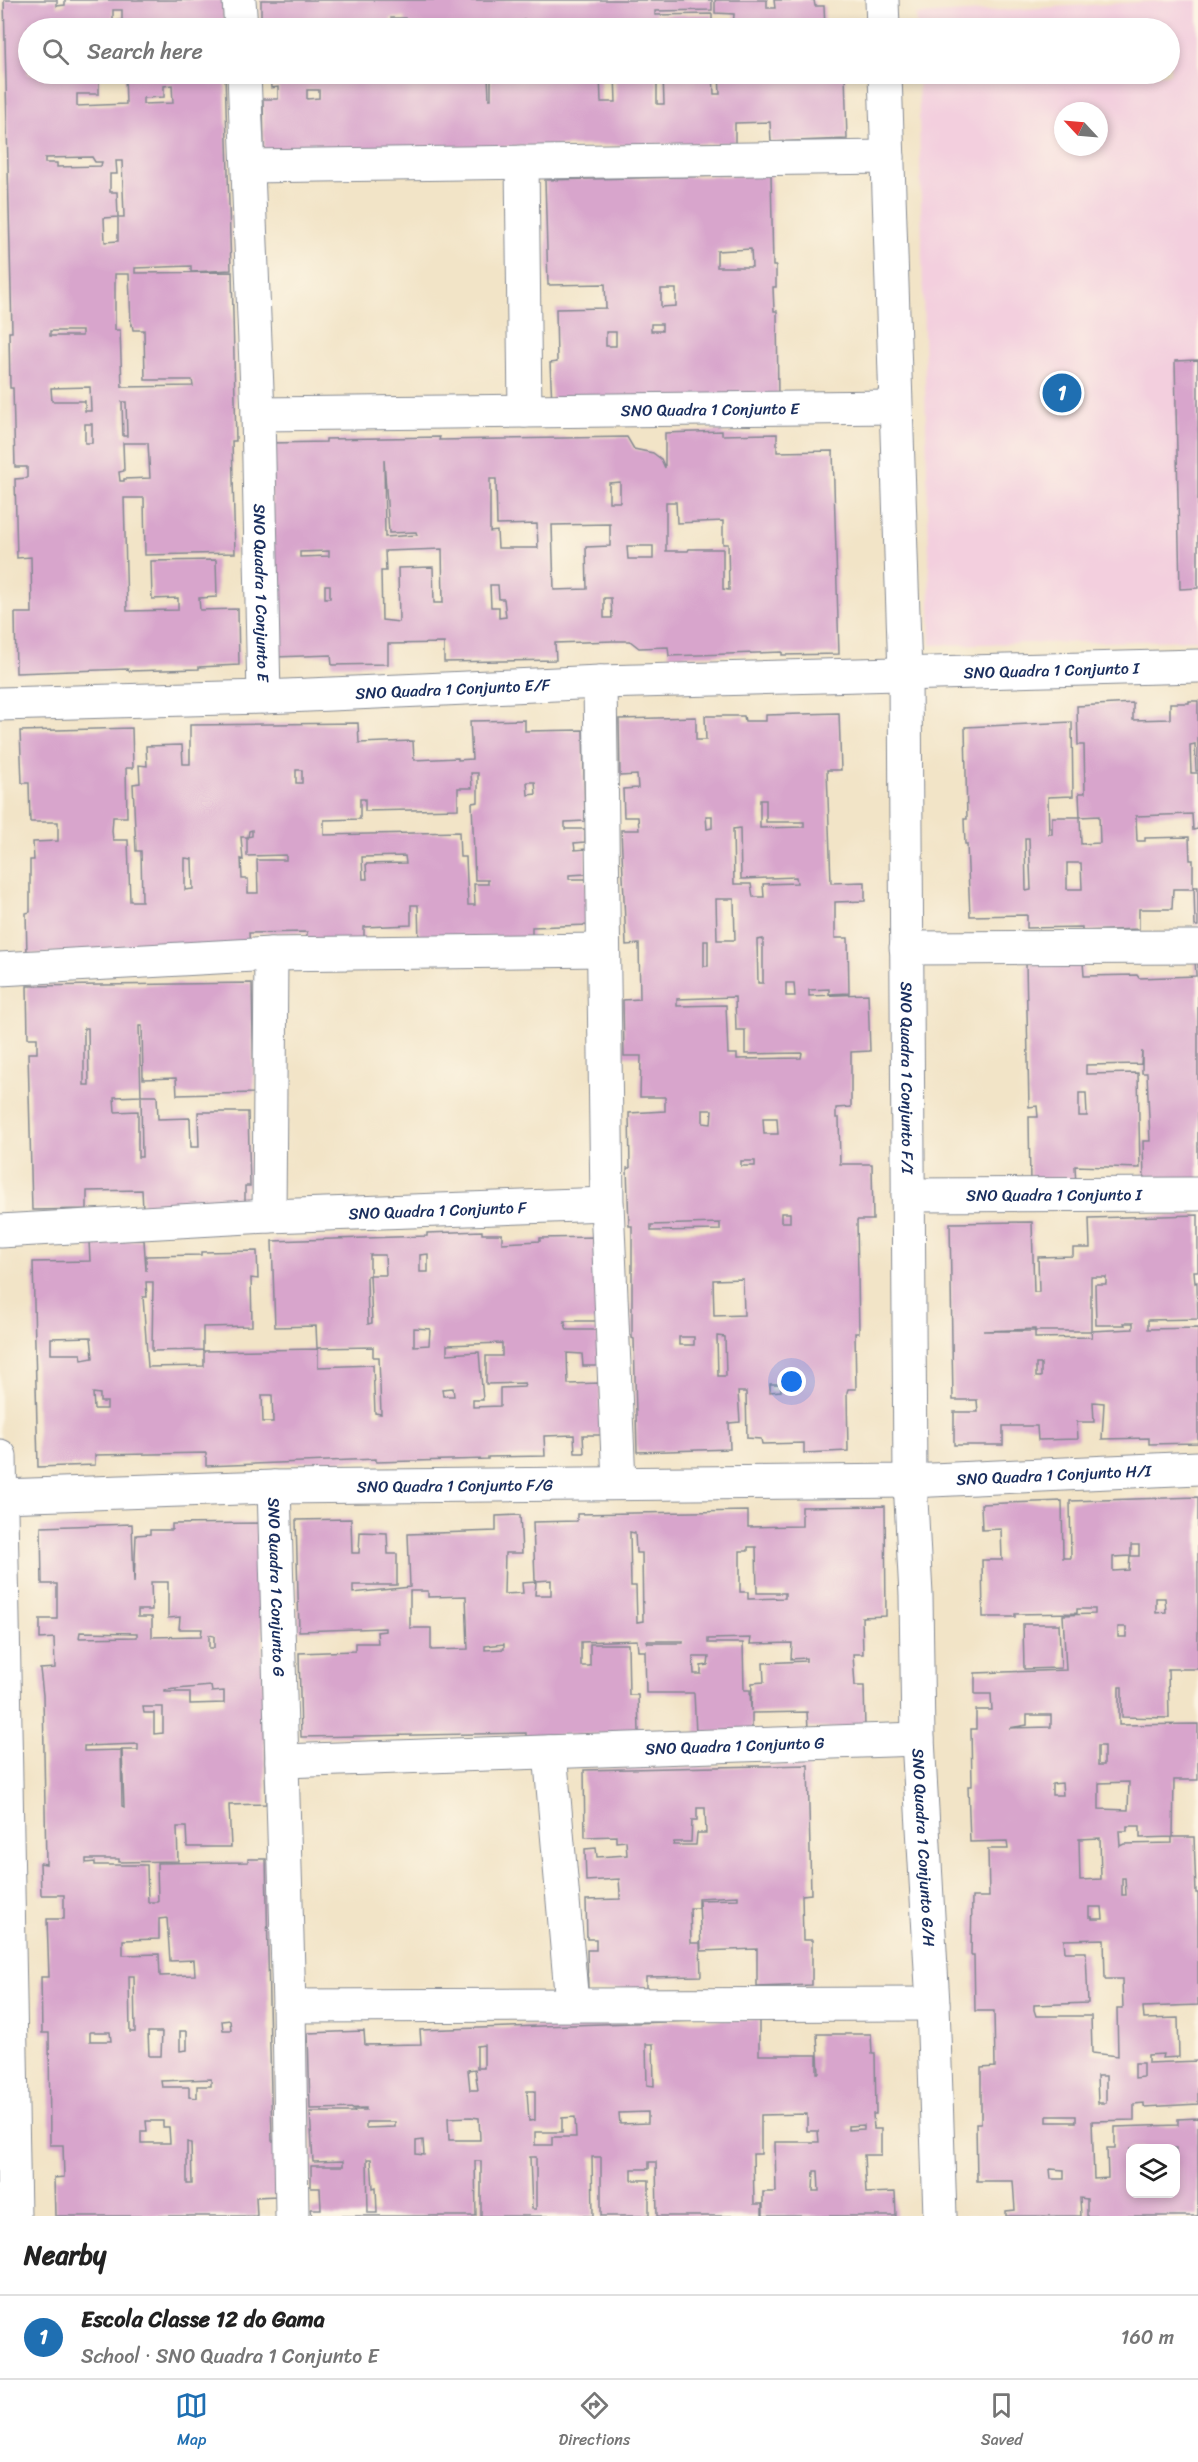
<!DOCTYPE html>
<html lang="en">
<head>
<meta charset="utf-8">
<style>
  :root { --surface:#fff; --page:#f2f2f2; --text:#222; --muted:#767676; --line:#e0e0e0; --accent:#1f6fb2 }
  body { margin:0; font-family:Sriracha,sans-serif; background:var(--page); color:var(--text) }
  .controls { position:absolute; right:18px; bottom:18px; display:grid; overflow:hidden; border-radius:12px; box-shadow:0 3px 9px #0003 }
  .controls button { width:54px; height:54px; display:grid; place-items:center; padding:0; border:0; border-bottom:2px solid var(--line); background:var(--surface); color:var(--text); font:30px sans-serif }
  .compass { position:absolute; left:1054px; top:102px; width:54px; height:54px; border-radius:50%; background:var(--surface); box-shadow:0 3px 9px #0003; rotate:296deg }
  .you { position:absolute; left:792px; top:1382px; width:21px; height:21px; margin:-15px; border:4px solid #fff; border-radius:50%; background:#1a73e8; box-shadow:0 0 0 9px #1a73e833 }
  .badge { display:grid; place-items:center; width:39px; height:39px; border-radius:50%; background:var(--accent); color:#fff; font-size:20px; font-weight:700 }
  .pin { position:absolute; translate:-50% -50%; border:3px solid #fff; box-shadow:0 2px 6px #0006 }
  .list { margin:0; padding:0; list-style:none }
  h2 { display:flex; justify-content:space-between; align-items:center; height:78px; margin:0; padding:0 24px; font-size:26px }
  h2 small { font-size:20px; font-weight:400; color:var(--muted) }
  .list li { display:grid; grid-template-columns:39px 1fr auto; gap:18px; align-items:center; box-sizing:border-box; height:84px; padding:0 24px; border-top:2px solid var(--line) }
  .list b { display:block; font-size:22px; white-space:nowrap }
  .list p { margin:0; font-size:20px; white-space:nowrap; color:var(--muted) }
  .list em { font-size:20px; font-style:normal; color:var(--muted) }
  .icon { flex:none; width:33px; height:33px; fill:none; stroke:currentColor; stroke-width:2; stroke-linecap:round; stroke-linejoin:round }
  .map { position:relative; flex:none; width:1198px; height:2216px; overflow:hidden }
  .search { position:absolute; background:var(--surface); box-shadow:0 3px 9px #0003; left:18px; right:18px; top:18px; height:66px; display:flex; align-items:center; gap:15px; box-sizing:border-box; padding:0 21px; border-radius:33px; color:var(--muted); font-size:22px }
  .sheet { height:162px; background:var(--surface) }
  nav { display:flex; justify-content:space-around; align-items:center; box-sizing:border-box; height:84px; border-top:2px solid var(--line); background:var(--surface); font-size:16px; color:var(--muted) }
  nav a { display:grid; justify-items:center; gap:3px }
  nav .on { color:var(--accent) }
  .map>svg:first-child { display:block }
  .built { fill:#f3cfde; fill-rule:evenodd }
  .building { fill:#d8a5cc; fill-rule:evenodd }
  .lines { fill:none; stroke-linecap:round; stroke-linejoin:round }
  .street-casing { stroke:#868a92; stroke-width:35 }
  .secondary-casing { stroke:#868a92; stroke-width:35 }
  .street { stroke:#fff; stroke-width:33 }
  .secondary { stroke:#fff; stroke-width:33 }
  .labels { text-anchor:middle; stroke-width:4.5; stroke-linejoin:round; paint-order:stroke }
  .street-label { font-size:16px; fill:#1b2f5e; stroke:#fcf5e5 }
</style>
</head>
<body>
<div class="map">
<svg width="1198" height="2216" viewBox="0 0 1198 2216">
  <rect width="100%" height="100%" fill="#fcf5e5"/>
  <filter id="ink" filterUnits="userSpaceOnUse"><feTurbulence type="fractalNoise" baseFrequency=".0167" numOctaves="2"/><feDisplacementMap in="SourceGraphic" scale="12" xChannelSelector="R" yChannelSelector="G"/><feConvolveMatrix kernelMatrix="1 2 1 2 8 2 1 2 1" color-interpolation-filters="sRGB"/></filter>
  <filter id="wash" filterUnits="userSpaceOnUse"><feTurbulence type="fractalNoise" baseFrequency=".008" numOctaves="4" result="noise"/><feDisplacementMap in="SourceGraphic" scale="24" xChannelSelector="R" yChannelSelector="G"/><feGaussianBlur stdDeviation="1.35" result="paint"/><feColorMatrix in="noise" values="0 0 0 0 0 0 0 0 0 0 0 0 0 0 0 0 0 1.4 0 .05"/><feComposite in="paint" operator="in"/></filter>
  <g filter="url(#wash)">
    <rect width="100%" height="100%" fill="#f2e4c7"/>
    <path class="built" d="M1172,0H1198V640L931,645L918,74H1170V28H917L916,15ZM1063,111H1099V147H1063Z"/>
    <g id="blocks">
      <path class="building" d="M4,0H57V6L65,5V0H223L224,28H28V74H99V94H77V106L126,104L125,74H225L231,270L191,272V266L135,268V273L232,272L236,441H232L235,553L145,555L144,498H124L126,570L127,611L178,610V598L152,599L151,561L216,560L217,597L199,598L200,610L238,609L239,665L199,667V669L129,671L128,669L16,673L15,613H32L31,557L17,558L15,479L27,478V467H15L13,388H10L9,332H12ZM113,10H122V20L113,21ZM172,85L173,103L143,104V98L164,97V86ZM92,157L95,162H102L101,166L57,167V163H45V158ZM116,161H122L124,217H118V241L105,242L104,218L118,217L117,192H110V174H117ZM115,274H129L131,325L132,324L133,330H144L145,380H192L193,386L122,387L120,330H115ZM50,331H82V336H50ZM90,387L91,411H85V401H52L51,388ZM122,402H126L127,436H123ZM85,424H92V443H85ZM123,443H148L150,478L124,479V481H120L119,472L124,471Z
        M261,0H712V10L655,11V15L712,14V28H525V20L520,21V28H405V18H391V28H261Z
        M715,0H767V8H775L774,0H814L815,6H824L825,28H733L734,14L715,13Z
        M270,74H422V83H432V74H488L489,99H491V74H600L601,102H616L615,74H657V104H664L663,74H713L714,94H720L719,74H845L847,139L771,142L770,122L735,123V143L264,151L263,99H278V87L271,88ZM307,90H319V98L307,99Z
        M771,175L773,266H776V287H773L774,311H777L778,398L552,403L550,363L557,362L556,309L606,308L605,284L548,285L545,180ZM751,249L752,267H717V251ZM661,289H676V306L661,307ZM651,324H662V331H651ZM606,332H616V346H606Z
        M1198,360V588L1180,589L1175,361Z
        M722,431V435L777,434V452L833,451L839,654L782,655V652L669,656L668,647L639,648L630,641H613L555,643L556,660L444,662V643L388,644V664L332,665L331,655L275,657L270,443L326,442V439L440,437L439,440L627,437L634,449L653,453L661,459L665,468V433ZM384,459L389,533L416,532L417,535L385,537ZM490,479H496L497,525L537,524L538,548H498L497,531L490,532ZM620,482V502H609V483ZM666,502H676L677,523L723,521V544H728L729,590L723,589V549H689L688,551H666ZM610,524V546L586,547L587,589L554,590L552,525ZM627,546H653V559H628ZM442,549L443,603H434L433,567L398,568L399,622L382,620L381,571H386L385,551ZM329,551V556L300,557V552ZM325,585H330V598H325ZM490,585H498L499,599H504L506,617L499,618V607H491ZM604,598H611L612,618H604Z
        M1189,701H1198V771H1196L1195,744L1190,745L1191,773H1198V829L1193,830L1192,814L1136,816L1137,841H1145V838L1189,837L1190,860H1193V889H1173L1172,909H1139V929L1082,931V927L1027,928V915L970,916L967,844H965L964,819H967L965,727L1072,722L1073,796L1048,797L1049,834H1052V817H1080L1081,844L1100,843L1099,816L1080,817L1079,793H1085L1084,745H1078L1077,706L1133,703V720L1170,719V703H1189ZM1025,838H1029L1031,890L1026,891ZM1067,863H1081L1082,889H1067Z
        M839,713L841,770H827L831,883L865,882V901L835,902V938H848L849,993L829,994V989L809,990V996L868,994L870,1051L851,1052V1107L836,1108V1118H839L840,1164H872L873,1220H857L859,1333H855L856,1389H848L847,1392L848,1451L804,1453V1443L762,1444L761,1439L747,1438L746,1392H738L740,1422L729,1423L730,1449L637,1452L634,1339L632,1338V1226H629L627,1168H630L629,1113L665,1111V1097H640L641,1056H624L623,1000L640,999L639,944L626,945L621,830H639L638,817H624L623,789L638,788L637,775L620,776L619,719L696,717V740H706L705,716H744L745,721H766V715ZM760,800H766V822H804V827L760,828ZM706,816H712V828L707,829ZM740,828L741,879L796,877L797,883L763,884L764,897H753L751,884H734L733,829ZM716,899H734L735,940H717ZM763,939V983H758L757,940ZM704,941H708V966H704ZM786,983H794L795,996H786ZM735,997L736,1030H745V1054L802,1053L801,1058L737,1059V1054H728L726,1005L677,1006V999ZM703,1110H712L711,1124L703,1123ZM763,1118H777L778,1134H764ZM741,1161H755V1166H741ZM781,1213H790V1222H781ZM720,1223V1230L651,1231V1225ZM743,1279L744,1315L714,1316L713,1280ZM717,1336L725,1337L726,1376H718ZM679,1337H694V1345H679ZM770,1384H781V1391L770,1392Z
        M525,720V731L583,730L585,821L565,822V829H585V842L574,843L575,850L586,849V874L569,875V879H586L588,925L532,927V943L419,942L418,905H411V925L364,927V943L307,945V932L249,933L250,949L27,954L26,913L30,912V860H34L33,842L58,841V822H30L29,783H22L20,731L132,728L133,768H126L127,817H113L112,831L113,840H128L130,901H142L141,851H136L133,784L140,783L139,765L147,766L146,746L182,745L183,764H190V725L358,723L359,743L413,741L414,760L458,758V760L472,759L470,721ZM296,770H302V783H296ZM471,773H478V802L472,803L475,880H488V884H474L475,905H468L466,857H460L459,832L324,835V820L360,819V799H365V811L458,809V788H472ZM527,782H535L536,794L528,795ZM252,830V836L247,837V856L286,855V860H257L258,893H248V879H242L241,859L243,860L241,837H248L249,831ZM405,856L406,863L366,864L367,879H363L362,857ZM185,858L192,859L193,889L185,890Z
        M1194,887H1198V926H1195Z
        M1195,959H1198V1184L1144,1182L1143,1141H1150L1147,1073H1142V1051L1141,1064L1086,1065V1074L1138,1073L1140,1168L1075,1166L1076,1186L1030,1187L1029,1117H1038L1037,1106L1029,1107L1026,963L1083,962L1084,976L1137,975L1139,978L1196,976ZM1079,1093H1086L1087,1116H1079Z
        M252,983L254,1093L177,1095L176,1078L143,1079L142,1026H139L141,1096L114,1097L115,1112L138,1111V1157H142L141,1096H157L158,1119L190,1118L191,1147H199L198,1112H248L250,1186H245V1201L143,1209L142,1190L87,1191V1209L32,1210L28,1053H37V1038H28L27,986ZM84,1028H88L89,1085H84Z
        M1198,1215V1271H1194L1195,1283L1197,1282L1198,1319L1148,1320V1329L1198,1328V1443L1149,1444V1438L1102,1439L1104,1403L1093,1402L1094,1422H1077L1078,1439L1038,1440L1037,1426H1003V1445H954V1412H978L977,1400H953L950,1223L1032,1222L1034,1292H1039L1038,1257L1073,1256V1248H1090L1089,1218ZM1091,1277H1106V1284H1095L1096,1325H1125L1124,1323H1133V1329L1091,1331L1092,1337L1035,1338V1331H983L1035,1329V1331H1091ZM1036,1364H1041V1377H1036Z
        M482,1231V1234H502V1243L540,1241V1238L595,1237L598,1321H564L567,1330H598L599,1366H583L582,1354L567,1353L568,1384L600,1383L601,1435H583L584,1453H575L574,1435L544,1436L545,1456L488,1457V1459L376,1462V1459L206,1466V1453L95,1455V1465L38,1467L33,1262L90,1261L89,1241L144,1240L146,1271V1256L201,1255V1252L257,1251L258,1279L251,1278L252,1326L203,1327V1350L152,1351L153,1282H146L147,1297H143L148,1367L204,1366V1351L318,1349V1367L373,1365L375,1413L381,1414L379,1357H373V1347L317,1348L316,1326L275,1327L272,1241L427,1236V1233ZM428,1254V1272H420V1255ZM370,1255H385L386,1275H370L372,1323L368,1324L367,1276L370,1275ZM414,1328L430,1329L429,1345L414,1346ZM91,1337L93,1358L82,1360L81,1354H51V1338ZM502,1343V1356H486V1384L525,1383L524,1387L500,1388V1406L473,1407V1400H483L479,1352L447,1354V1345ZM453,1388L454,1396H443L442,1389ZM93,1393L100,1394V1402H107V1409H94ZM262,1395H272L273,1422H263Z
        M1198,1497V1669H1168L1169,1718L1122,1717V1687H1119V1725L1198,1724V1780H1174L1173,1837H1194L1196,1893H1198V2005L1143,2007L1144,2019L1178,2018L1179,2057L1162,2058L1163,2054L1148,2055V2063L1198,2061V2104L1144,2107V2103L1134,2104V2120L1092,2121L1094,2179L1108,2178L1107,2148H1115V2127L1178,2125V2119L1198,2118V2216H1087V2199L1080,2198L1081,2216H1006V2211L1015,2210L1013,2181H977L976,2123H981V2068L995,2067L994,2011H975L974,1955H971L972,1897H989L988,1849H1008L1007,1841L970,1842L968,1786H972L971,1729H976V1710H992L991,1694H975V1673L1066,1670L1063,1615L1095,1614V1609H1077V1613L1015,1614V1617H983L982,1560H1002L1001,1529L982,1530L981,1504L1062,1501L1063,1558H1071L1070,1501ZM1131,1545H1139V1556H1130L1129,1570L1113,1571V1557L1131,1556ZM1156,1598H1165L1166,1612L1156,1613ZM1118,1627H1126V1637H1118ZM1027,1715H1051V1727L1009,1728L1027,1725ZM1098,1746H1104V1765H1098ZM1129,1782L1128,1810L1099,1809V1783ZM1062,1783L1063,1795H1052V1784ZM1127,1826H1140V1838L1172,1837V1843L1124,1844L1120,1846L1119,1831H1127ZM1100,1838L1101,1879L1080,1880L1079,1839ZM1122,1878H1125L1126,1895H1122ZM1089,1907H1102L1103,1919H1092V1917H1089ZM1104,1939L1105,1979H1122L1123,2008H1117L1118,2056L1092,2053L1091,2016H1036L1034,2010V2005L1088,2003L1086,1952H1065L1064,1940ZM1135,2063H1143V2077L1135,2078ZM1097,2076H1106V2103H1098ZM1047,2116H1076V2122H1047ZM1130,2148H1176V2193L1130,2194ZM1050,2169L1064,2170V2179H1051Z
        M885,1506L886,1616L862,1617L863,1654H853L855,1686H864L865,1729L808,1728L807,1712L752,1713V1732L696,1733L694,1693H646L645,1651H638L637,1640L581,1642V1666H590V1644H628L629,1695H638L639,1733L526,1736V1733L301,1737L299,1653L355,1651V1643H378L377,1632L385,1631V1628L299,1631L296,1520L351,1519L352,1553H359L360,1532L387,1533L388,1554H397V1585H353V1593L410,1587L408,1534L496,1531V1516L520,1515L522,1553H505L504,1594L523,1593L522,1583L536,1582L535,1595H551V1580L535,1581L533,1522L577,1521V1514L748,1511V1527L802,1526V1507ZM630,1532L635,1533L636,1553H642L643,1621L637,1622L636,1586H631ZM748,1547H756L757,1593H785V1598L748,1599V1592H740V1551H748ZM410,1591H428V1597L466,1596L468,1649L431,1650V1628H410ZM751,1638L750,1644L792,1643L791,1659L806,1658V1661L763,1663L764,1682L752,1683L751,1711L750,1690H744L743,1643H708V1639ZM647,1641H683V1643H648ZM504,1644V1649L485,1650V1646ZM693,1657H709L708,1665L701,1666V1674H694Z
        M260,1523L266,1804L229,1805L231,1847H187L186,1827H177L178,1861L119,1862V1859H86V1863L95,1862V1865H147L148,1902H158L157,1863L248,1862V1859H266L272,2141H276L277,2196L256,2197L257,2216H55L54,2178L64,2177L63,2145H50L49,2033H42L41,1977H49L47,1919H64V1895H41L40,1863L46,1864L43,1695L40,1669L55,1668L54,1638L40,1639V1619H57V1584H42L41,1527L132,1524L134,1583L136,1535L150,1534V1530H172V1524ZM151,1582H168V1618L180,1617L179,1629H202L201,1636L152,1637V1617H138V1610H152ZM80,1632L137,1633V1637L79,1638ZM209,1635L214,1636V1648H209ZM211,1686L212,1692L224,1691V1703L190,1704V1692H165V1690ZM143,1707H163V1733L154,1734V1713H144ZM138,1744V1750H122L124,1807L122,1806L121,1750L84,1751V1746ZM167,1918L170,1961L194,1960L195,1975L160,1976L159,1954L123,1955V1940L159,1939V1919ZM129,1976H134L135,2032H130ZM230,2020L231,2030H223L222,2021ZM180,2031H187V2050L180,2051ZM90,2032H110L111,2041H90ZM148,2032H162L161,2056H149ZM211,2079V2086H197V2098L189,2097V2087H162L161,2081ZM146,2121H163V2127H169L170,2143H141V2131H147ZM187,2142L191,2143L192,2184H187Z
        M1023,1624H1059L1061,1668L1024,1669Z
        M808,1765L811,1894L802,1895L803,1940H812V1985L757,1987V1949L701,1951L699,1900L738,1899V1896L698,1898V1908H690L691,1943H700L701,1976L646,1977V1988L588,1990L587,1950H596V1939H587L586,1900L620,1899V1893L619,1879L586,1881L585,1849L596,1848L597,1857L627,1855L626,1841L616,1842V1836L585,1837L584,1770ZM697,1808H705L706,1833H697L696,1845H673L674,1842H691L692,1820H697Z
        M759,2019V2055H817V2073H819L817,2034H871L872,2054H875L876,2114H873L874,2129H881V2155H864L866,2193L895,2192L896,2216H763V2192H776L775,2142H819L818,2131H807V2114L761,2115V2154H753L754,2204H762V2216H657L656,2162H649V2169H632V2180H649V2216H601V2157H592L593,2216H481V2161H475L476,2216H312L311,2209H321L320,2188H311V2166H343V2161L313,2162L310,2112H355L353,2110H366V2108L310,2109L308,2033L364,2031L365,2045L421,2044L420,2030ZM646,2044H653L654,2086L647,2085ZM484,2045V2068H477V2046ZM475,2069L478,2090H470L468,2070ZM527,2091H535V2120L529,2121ZM648,2112V2123L620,2124L619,2113ZM471,2117L479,2118L480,2140H449L448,2118ZM575,2117L576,2137H552V2145H535V2132H562V2118ZM366,2122H395V2127L366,2128ZM864,2125V2129L848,2130V2126ZM423,2140L424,2155L416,2154V2141ZM530,2157H536V2209H532ZM367,2159H371L373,2188L376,2187L377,2213H368ZM814,2171H818L819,2191H813Z"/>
    </g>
  </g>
  <g filter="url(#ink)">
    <use href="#blocks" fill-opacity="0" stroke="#868a92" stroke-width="1.5"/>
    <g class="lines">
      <g class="street-casing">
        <g id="street">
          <path d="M239,0L241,28"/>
          <path d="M882,0L883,28"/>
          <path id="s1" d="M244,74L258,414L264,697"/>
          <path id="s2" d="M885,74L905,674L910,1481L916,1595L918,1739L933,2004L940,2216"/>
          <path d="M522,162L525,411"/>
          <path d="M249,166L888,157"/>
          <path id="s3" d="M258,414L895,407"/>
          <path d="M600,682L607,1204L619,1482"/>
          <path id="s4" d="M0,704L264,697L600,682L1198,666"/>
          <path d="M906,948L1198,947"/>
          <path d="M0,969L271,954L602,950"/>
          <path id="s5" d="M908,1195L1198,1194"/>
          <path d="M269,1216L271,954"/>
          <path id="s6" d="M0,1231L269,1216L607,1204"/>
          <path id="s7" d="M274,1487L289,2006L292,2216"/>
          <path id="s8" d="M1,1496L274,1487L910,1481L1198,1468"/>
          <path d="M550,1752L572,2004"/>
          <path id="s9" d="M282,1761L918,1739"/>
          <path d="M289,2006L933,2004"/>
        </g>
      </g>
      <g class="secondary-casing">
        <path id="secondary" d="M0,1456L14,2216"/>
      </g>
      <use href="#street" class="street"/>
      <use href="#secondary" class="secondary"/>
    </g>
  </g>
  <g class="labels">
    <g class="street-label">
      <text dy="6" stroke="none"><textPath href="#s3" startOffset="452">SNO Quadra 1 Conjunto E</textPath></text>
      <text dy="6" stroke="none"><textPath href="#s1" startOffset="519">SNO Quadra 1 Conjunto E</textPath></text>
      <text dy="6" stroke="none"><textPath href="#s4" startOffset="1052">SNO Quadra 1 Conjunto I</textPath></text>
      <text dy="6" stroke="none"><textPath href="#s4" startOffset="453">SNO Quadra 1 Conjunto E/F</textPath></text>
      <text dy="6" stroke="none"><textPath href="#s2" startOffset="1004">SNO Quadra 1 Conjunto F/I</textPath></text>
      <text dy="6" stroke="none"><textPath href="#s5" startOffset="146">SNO Quadra 1 Conjunto I</textPath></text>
      <text dy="6" stroke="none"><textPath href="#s6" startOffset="438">SNO Quadra 1 Conjunto F</textPath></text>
      <text dy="6" stroke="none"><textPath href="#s8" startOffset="1053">SNO Quadra 1 Conjunto H/I</textPath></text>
      <text dy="6" stroke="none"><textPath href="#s8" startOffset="454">SNO Quadra 1 Conjunto F/G</textPath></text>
      <text dy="6" stroke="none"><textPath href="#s7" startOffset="100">SNO Quadra 1 Conjunto G</textPath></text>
      <text dy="6" stroke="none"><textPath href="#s9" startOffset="453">SNO Quadra 1 Conjunto G</textPath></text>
      <text dy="6" stroke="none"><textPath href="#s2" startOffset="1774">SNO Quadra 1 Conjunto G/H</textPath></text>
    </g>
  </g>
</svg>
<div class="controls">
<button><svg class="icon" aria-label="layers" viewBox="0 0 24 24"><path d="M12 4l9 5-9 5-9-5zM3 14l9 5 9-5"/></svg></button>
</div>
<svg class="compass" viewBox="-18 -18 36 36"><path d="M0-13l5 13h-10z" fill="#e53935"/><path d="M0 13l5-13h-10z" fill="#767676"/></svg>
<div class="you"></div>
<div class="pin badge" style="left:1062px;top:393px">1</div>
<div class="search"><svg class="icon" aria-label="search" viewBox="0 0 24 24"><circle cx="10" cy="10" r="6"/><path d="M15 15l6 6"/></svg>Search here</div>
</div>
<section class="sheet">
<h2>Nearby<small></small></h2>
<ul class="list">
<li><span class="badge">1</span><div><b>Escola Classe 12 do Gama</b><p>School · SNO Quadra 1 Conjunto E</p></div><em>160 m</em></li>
</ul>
</section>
<nav>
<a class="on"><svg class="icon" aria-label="map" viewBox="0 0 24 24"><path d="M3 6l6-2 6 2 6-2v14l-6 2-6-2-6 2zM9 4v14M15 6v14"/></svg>Map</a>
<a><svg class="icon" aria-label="directions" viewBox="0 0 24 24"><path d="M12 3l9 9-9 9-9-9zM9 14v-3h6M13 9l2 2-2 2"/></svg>Directions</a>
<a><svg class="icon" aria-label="saved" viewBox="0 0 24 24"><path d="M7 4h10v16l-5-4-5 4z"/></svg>Saved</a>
</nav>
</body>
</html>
